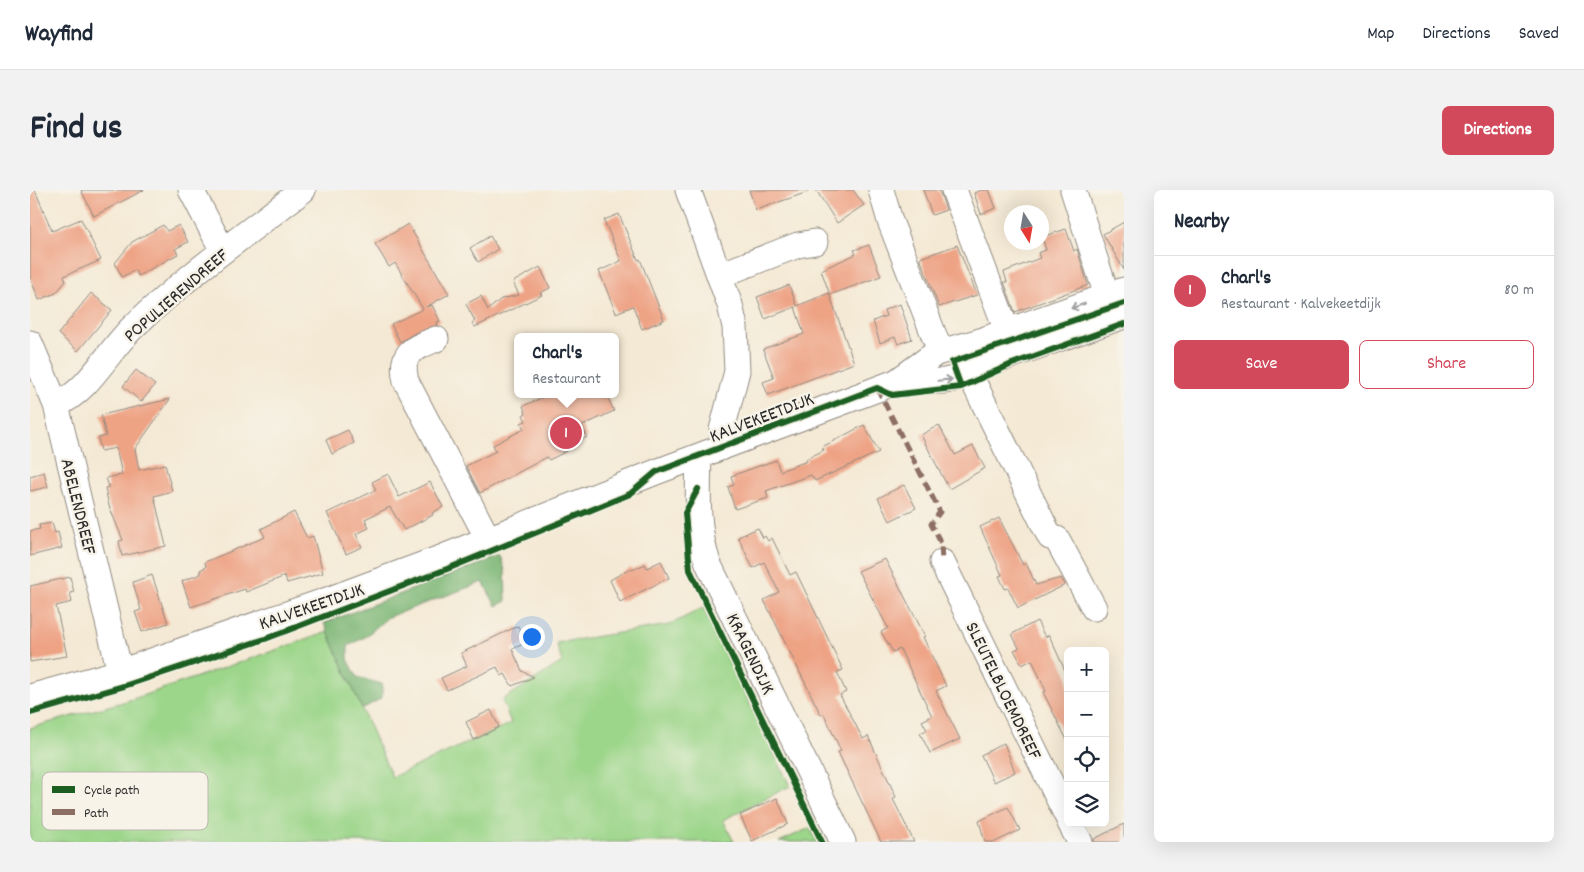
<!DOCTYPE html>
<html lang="en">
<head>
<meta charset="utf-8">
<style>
  :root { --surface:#fff; --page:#f2f2f3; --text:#1f2937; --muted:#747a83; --line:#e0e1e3; --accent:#d1495b }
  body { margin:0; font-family:Dekko,sans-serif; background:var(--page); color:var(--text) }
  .controls { position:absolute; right:15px; bottom:15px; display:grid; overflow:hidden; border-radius:8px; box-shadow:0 5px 20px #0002 }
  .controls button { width:45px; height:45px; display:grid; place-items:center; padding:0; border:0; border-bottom:1px solid var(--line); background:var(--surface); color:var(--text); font:25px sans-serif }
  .compass { position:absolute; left:974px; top:15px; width:45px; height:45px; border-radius:50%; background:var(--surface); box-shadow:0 5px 20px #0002; rotate:169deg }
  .you { position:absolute; left:501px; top:446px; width:18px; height:18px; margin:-12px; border:4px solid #fff; border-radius:50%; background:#1a73e8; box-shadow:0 0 0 8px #1a73e833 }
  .badge { display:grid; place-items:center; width:32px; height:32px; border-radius:50%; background:var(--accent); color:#fff; font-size:16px; font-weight:700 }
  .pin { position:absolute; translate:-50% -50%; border:2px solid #fff; box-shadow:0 1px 5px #0006 }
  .popup { position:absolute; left:484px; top:143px; width:105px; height:65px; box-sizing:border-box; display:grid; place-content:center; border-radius:8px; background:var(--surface); filter:drop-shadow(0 1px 4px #0005); font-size:16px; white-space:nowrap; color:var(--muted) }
  .popup b { font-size:19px; color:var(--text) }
  .popup::after { content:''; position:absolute; left:50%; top:100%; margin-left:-10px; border:10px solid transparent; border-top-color:var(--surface) }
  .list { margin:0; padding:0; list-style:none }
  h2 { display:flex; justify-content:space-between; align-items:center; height:65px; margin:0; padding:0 20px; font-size:21px }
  h2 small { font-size:16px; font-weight:400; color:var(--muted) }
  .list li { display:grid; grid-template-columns:32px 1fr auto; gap:15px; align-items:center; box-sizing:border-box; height:70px; padding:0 20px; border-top:1px solid var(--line) }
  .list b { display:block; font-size:19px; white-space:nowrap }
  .list p { margin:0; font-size:16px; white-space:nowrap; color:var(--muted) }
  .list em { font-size:16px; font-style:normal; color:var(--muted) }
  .actions { display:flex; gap:10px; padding:15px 20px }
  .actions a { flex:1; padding:11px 0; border:1px solid var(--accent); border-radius:8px; text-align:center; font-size:18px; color:var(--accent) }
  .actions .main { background:var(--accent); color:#fff }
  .icon { flex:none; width:28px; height:28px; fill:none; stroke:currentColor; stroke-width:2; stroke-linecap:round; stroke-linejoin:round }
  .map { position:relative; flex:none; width:1094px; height:652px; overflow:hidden; border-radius:8px }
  header { display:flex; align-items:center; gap:30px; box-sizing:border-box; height:70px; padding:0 25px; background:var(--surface); border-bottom:1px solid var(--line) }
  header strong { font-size:24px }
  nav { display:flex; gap:28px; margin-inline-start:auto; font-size:18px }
  .intro { display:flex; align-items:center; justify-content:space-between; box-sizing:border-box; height:120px; padding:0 30px }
  h1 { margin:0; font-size:35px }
  .button { padding:12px 22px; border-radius:8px; background:var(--accent); color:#fff; font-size:18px; font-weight:700 }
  main { display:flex; gap:30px; padding:0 30px }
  aside { flex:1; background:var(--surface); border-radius:8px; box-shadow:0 5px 20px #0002 }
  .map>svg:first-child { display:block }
  .green { fill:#9cd68a; stroke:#64805a }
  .forest { fill:#7db776; stroke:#547150 }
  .building { fill:#eea385 }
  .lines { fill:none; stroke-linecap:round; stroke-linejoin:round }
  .minor-casing { stroke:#908a80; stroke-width:27 }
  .minor { stroke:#fff; stroke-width:25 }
  .quiet { stroke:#8d6e63; stroke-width:5; stroke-dasharray:10 5; stroke-linecap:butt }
  .cycleway-casing { stroke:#f7f3e8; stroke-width:9 }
  .cycleway { stroke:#1b5e20; stroke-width:6 }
  .oneway { stroke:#a0a0a0 }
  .labels { text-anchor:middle; stroke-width:5; stroke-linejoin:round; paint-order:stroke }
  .street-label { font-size:19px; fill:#2b2b2b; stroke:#f7f3e8 }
  .key { fill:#f7f3e8; stroke:#bab7af; stroke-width:1 }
  .key-label { font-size:14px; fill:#2b2b2b }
</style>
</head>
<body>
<header>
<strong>Wayfind</strong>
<nav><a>Map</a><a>Directions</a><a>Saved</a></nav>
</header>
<div class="intro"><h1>Find us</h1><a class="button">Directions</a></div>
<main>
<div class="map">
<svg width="1094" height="652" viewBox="0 0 1094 652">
  <rect width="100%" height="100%" fill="#f7f3e8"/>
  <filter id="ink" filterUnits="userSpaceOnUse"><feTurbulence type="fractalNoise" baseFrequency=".02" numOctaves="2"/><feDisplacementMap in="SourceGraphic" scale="10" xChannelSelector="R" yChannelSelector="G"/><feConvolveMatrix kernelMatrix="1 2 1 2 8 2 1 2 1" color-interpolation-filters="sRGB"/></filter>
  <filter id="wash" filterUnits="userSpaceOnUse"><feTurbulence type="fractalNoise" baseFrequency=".0096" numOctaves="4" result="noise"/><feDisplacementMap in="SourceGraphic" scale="20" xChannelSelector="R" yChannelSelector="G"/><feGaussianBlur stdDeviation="1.12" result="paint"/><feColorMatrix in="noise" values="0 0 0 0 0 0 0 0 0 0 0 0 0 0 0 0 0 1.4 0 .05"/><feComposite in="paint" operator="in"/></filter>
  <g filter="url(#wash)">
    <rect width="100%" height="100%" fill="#f4e9d4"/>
    <path class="green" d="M673,418L760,596L693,630L704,652H0V538L100,510L298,442L362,587L481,533L472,510L532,472L526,453L639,435Z
      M780,638L787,652H749Z"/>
    <path class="forest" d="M470,366L475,380L476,411L466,416L453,392L358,427L335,447L318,456V469L327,487L352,494V508L332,519L294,433Z"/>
    <g id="blocks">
      <path class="building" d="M0,0H5L22,41L51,29L71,70L34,86L36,91L26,103L9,110L0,87Z
        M51,0H114L64,26Z
        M719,0H778V2L726,20Z
        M786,0H823L834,15L807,33Z
        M893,0H909L916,20L902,25Z
        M952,0H959L966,18L951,24L944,3Z
        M589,24L608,70L610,69L634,130L612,139L603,116L586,123L569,81L591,71L574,30Z
        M1094,32V80L1073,44Z
        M378,34L419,104L396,117L402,115L410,131L407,132L408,135L385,143L370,152L361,134L393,119L365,73L359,77L345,54Z
        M133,35L137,41L149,35L158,52L145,59L148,64L108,86L105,80L92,87L85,73L102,52Z
        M1036,39L1044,61L1047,59L1058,95L985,122L974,92H977L974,82L1010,68L1008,63L1016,60L1012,47Z
        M460,46L468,59L448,72L440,58Z
        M839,55L851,86L800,105L791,80L826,64L824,60Z
        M927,55L947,105L909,117L890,68Z
        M510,77L520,98L510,103L512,105L445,137L442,133L445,131L436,114L451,106L458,120L471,109L489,105L483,92Z
        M759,95L767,116L799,103L824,173L738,205L733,192L744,188L733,159L774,144L765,117L735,129L727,107Z
        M61,103L82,120L48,161L28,144Z
        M870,114L882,149L868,154L865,147L850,153L843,131L856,126L854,120Z
        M106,180L125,195L111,212L93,196Z
        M520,204H576L584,221L552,236L557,247L536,258L537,261L519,270L517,267L450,303L436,276L466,261L463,255L494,239L491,233L496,231L493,225L496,223L493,216Z
        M140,209L105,259L109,280L135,274L142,301L124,306L136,356L92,366L89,351L93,350L79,316L75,298L79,297L76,288L92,285L86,258L71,261L68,248L76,246L71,225Z
        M834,235L849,262L785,291L781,285L736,301L738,308L705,319L698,297L704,295L701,286L746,270L750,281L777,271L776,269L794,260L792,257Z
        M909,235L925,265L943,256L955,278L919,299L891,245Z
        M318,240L324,253L302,264L296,250Z
        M14,282L18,297L0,301V286Z
        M358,284L369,307L400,292L413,317L402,323L403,325L374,340L360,317L335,329L339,338L326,344L332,357L316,364L297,323L346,300L342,292Z
        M874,295L886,318L860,331L848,308Z
        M264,322L277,348L283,346L293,383L257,393L255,386L216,402L215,399L161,417L152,391L171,384L170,380L176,377L175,372L235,347L231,339Z
        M969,328L993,375L996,373L1006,395L1031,388L1035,395L988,418L978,398L975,399L969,386L972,385L950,337Z
        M22,333L25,343L28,342L32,358L0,366V341L10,339L9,335Z
        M728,338L733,348L735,346L738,351L742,348L760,385L766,382L813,480L807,482L816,502L810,505L833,549L838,546L866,607L863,609L884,652H851L808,562L811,561L794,524L791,525L734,410L749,402L734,372L723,378L708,347Z
        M855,369L895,446L893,447L916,496L906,501L930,549L900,563L890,543L897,540L892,531L902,526L870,459L863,462L851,442L858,438L828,381Z
        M631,371L639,388L590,412L580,390L601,378L602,380L615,374L617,378Z
        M122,385L138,433L112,442L105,422L111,420L103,392Z
        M40,387L44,402L40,403L42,412L26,416L37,466L0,472V396Z
        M1007,431L1015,447L1019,445L1038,487V552L1013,502L1016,501L1002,470L992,475L984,460L989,458L982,444Z
        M488,436L496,453L482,459L492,481L504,487L482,496L475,484L471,486L467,477L417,500L411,488L437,476L431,463Z
        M461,520L469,537L444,550L436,532Z
        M974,553L985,582L964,592L951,565Z
        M747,608L758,634L722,651L710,625Z
        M978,617L990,640L965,652H955L949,631Z
        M1094,634V652H1064V649Z"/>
    </g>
  </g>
  <g filter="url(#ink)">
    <use href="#blocks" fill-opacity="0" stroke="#908a80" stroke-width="1"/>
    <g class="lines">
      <g class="minor-casing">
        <path id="minor" d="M161,0L193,61
          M658,0L700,115L705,137L707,181L692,240L695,255
          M851,0L860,31L910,161
          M924,0L977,141
          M1043,0L1077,106
          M690,85L768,55L785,52
          M406,149C383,159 369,162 376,191L458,349
          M0,153L26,215L90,482
          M939,183L1020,347L1027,349L1064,418
          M866,192L915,191L928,188L957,174L1094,126
          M26,215C59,201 77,162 103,137C155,87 216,44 273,0
          M669,266C668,303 666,337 678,373L813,652
          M912,372L1038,628
          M0,507L90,482L300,409L408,369L626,282L866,192L906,163L947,152L1094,100
          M1040,633L1050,652"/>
      </g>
      <use href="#minor" class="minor"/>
      <path class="quiet" d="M847,198L910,322L901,334L911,353L912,372"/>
      <g class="cycleway-casing">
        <path id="cycleway" d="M931,197L922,172L1094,113
          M668,299L655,323L660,380L792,652
          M0,523L94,496L235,449L417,379L600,304L626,282L847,198L862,205L931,197L982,174L1094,134"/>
      </g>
      <use href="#cycleway" class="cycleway"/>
    </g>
    <defs><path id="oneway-shaft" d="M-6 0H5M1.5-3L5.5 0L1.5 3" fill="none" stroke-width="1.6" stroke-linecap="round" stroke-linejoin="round" transform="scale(1.25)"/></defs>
    <g class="oneway">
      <use href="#oneway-shaft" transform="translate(1048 116) rotate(161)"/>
      <use href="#oneway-shaft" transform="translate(915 190) rotate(-6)"/>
    </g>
  </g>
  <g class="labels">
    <g class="street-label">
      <text transform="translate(145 104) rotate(-41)" y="7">POPULIERENDREEF</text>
      <text transform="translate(731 226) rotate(-21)" y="7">KALVEKEETDIJK</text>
      <text transform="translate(50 316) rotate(76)" y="7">ABELENDREEF</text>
      <text transform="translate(281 415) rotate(-19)" y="7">KALVEKEETDIJK</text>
      <text transform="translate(722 463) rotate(64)" y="7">KRAGENDIJK</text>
      <text transform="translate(975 500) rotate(64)" y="7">SLEUTELBLOEMDREEF</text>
    </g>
  </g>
  <rect x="12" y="582" width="166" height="58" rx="8" class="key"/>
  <rect x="22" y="596" width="23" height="7" fill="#1b5e20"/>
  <rect x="22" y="619" width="23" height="6" fill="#8d6e63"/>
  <g class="key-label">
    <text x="54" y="604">Cycle path</text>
    <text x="54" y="627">Path</text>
  </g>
</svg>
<div class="controls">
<button>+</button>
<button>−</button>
<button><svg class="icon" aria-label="locate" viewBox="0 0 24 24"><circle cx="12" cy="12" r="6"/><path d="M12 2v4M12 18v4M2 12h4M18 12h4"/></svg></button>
<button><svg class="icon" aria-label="layers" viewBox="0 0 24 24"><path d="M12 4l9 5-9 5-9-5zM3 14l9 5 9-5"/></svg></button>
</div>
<svg class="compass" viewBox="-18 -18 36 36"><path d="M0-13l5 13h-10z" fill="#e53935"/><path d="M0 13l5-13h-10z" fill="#747a83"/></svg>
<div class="you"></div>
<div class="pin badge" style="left:536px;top:243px">1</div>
<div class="popup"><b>Charl's</b>Restaurant</div>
</div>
<aside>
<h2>Nearby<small></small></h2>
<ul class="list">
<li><span class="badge">1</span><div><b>Charl's</b><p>Restaurant · Kalvekeetdijk</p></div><em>80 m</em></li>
</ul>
<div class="actions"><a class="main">Save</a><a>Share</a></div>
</aside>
</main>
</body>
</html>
